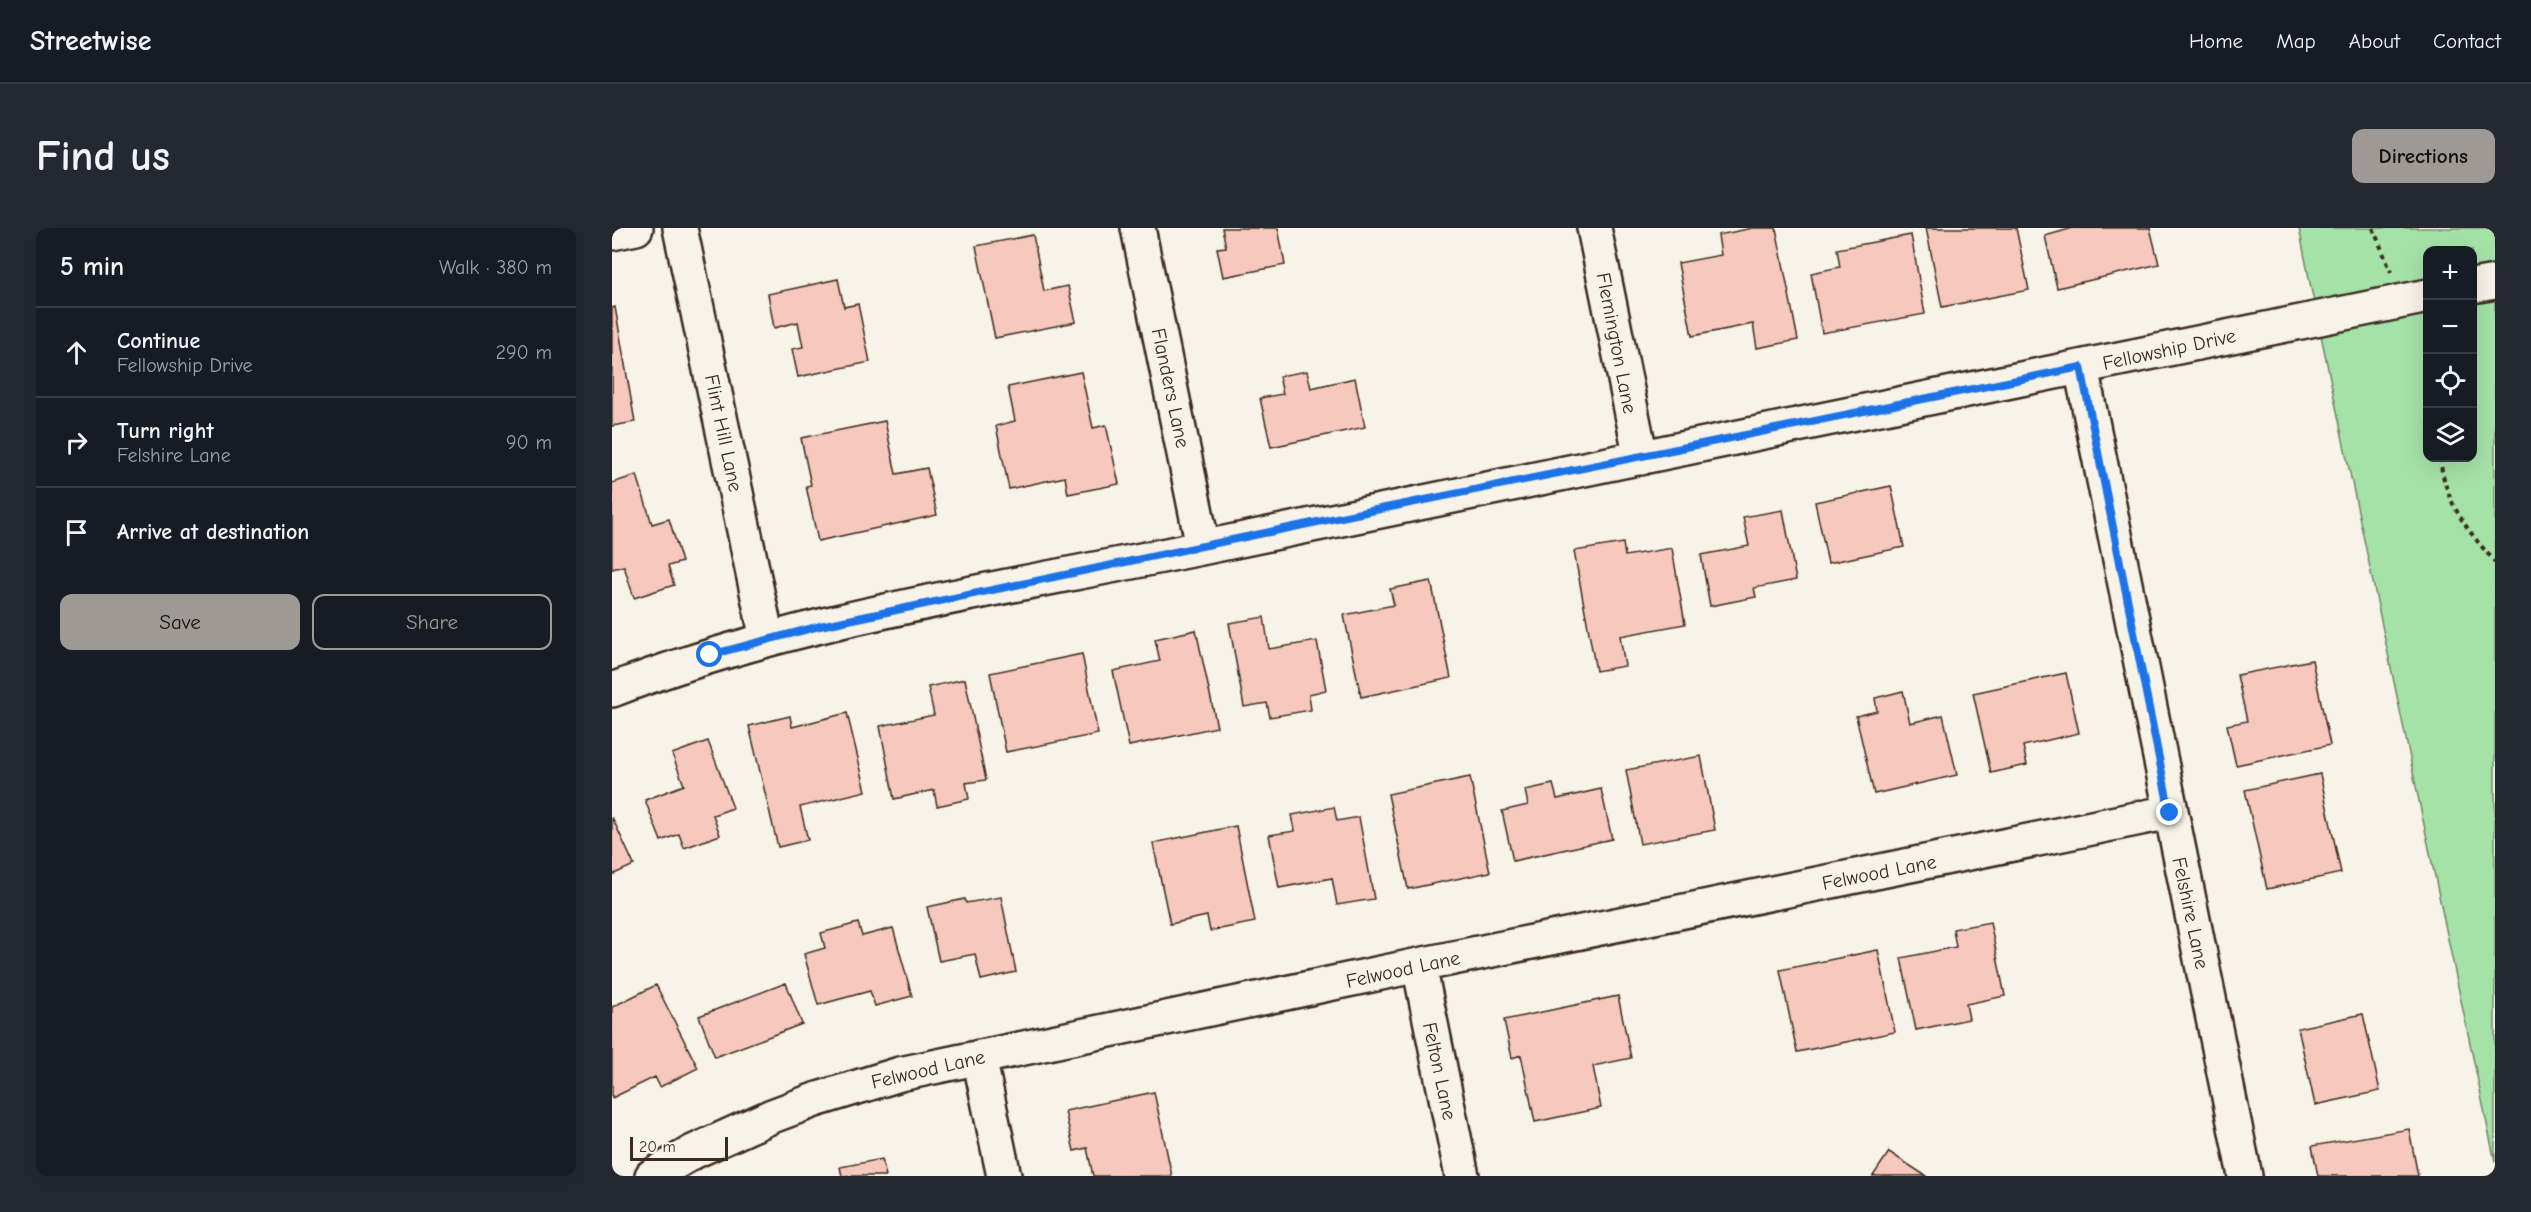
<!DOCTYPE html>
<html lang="en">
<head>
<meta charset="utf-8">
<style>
  :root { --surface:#171b24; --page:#242831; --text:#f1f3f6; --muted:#9ea1a6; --line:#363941; --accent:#9f9995 }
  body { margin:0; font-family:"Comic Neue",sans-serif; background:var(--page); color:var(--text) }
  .controls { position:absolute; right:18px; top:18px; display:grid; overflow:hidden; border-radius:12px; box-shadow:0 6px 24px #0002 }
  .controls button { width:54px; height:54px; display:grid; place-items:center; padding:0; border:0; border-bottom:2px solid var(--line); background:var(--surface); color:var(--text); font:30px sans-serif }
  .scale { position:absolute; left:18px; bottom:15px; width:98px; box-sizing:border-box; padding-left:6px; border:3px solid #3b2a1e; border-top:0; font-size:16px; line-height:21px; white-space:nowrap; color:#3b2a1e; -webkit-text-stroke:4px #f7f3e8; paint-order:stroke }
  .stop { position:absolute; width:18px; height:18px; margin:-14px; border:4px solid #1a73e8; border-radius:50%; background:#fff }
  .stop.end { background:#1a73e8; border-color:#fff; box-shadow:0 2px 6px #0008 }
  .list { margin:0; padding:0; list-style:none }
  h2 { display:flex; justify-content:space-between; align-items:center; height:78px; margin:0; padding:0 24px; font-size:26px }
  h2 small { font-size:20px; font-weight:400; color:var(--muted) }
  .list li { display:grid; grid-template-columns:39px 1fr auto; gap:18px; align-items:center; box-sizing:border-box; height:90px; padding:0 24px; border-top:2px solid var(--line) }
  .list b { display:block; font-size:22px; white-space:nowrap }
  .list p { margin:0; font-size:20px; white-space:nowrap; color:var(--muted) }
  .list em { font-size:20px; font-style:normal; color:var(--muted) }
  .actions { display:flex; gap:12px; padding:18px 24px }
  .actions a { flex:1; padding:14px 0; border:2px solid var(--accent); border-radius:12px; text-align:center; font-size:21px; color:var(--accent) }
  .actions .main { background:var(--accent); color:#111 }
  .icon { flex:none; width:33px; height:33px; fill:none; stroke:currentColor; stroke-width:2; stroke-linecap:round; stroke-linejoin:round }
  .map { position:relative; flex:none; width:1883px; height:948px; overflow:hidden; border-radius:12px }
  header { display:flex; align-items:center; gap:36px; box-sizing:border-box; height:84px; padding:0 30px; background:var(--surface); border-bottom:2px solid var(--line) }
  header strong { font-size:28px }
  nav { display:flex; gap:33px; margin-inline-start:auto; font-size:21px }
  .intro { display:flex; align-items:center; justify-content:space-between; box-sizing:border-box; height:144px; padding:0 36px }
  h1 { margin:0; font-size:42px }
  .button { padding:15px 27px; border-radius:12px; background:var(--accent); color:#111; font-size:21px; font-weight:700 }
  main { display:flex; gap:36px; padding:0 36px }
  aside { flex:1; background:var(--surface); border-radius:12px; box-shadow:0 6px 24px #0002 }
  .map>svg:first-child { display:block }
  .green { fill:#a5e2a8; stroke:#708663; stroke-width:1.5; fill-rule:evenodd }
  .building { fill:#f7c8bd; stroke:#3b2a1e; stroke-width:1.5 }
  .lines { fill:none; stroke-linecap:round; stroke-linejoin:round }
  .minor-casing { stroke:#3b2a1e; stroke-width:38 }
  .path { stroke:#3b2a1e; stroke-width:4; stroke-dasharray:4.5 4.5; stroke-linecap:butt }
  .minor { stroke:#f7f3e8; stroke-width:33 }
  .route { stroke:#1a73e8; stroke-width:8 }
  .labels { text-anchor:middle; stroke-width:6; stroke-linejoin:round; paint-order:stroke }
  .street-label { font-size:20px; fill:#3b2a1e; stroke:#f7f3e8 }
</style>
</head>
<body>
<header>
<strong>Streetwise</strong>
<nav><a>Home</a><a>Map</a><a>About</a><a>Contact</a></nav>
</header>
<div class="intro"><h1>Find us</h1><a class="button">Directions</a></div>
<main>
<aside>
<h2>5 min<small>Walk · 380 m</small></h2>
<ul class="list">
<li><svg class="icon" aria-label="ahead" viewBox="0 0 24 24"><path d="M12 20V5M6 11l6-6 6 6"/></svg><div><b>Continue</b><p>Fellowship Drive</p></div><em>290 m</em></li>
<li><svg class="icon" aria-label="right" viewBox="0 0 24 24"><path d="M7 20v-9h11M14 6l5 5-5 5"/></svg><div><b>Turn right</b><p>Felshire Lane</p></div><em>90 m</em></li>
<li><svg class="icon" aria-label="arrive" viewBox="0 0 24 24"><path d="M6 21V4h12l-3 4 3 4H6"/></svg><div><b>Arrive at destination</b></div></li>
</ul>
<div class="actions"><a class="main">Save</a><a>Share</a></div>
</aside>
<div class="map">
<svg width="1883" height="948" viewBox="0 0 1883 948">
  <rect width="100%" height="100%" fill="#f7f3e8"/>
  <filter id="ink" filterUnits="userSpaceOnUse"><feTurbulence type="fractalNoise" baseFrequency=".0167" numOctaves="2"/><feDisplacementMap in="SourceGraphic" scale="12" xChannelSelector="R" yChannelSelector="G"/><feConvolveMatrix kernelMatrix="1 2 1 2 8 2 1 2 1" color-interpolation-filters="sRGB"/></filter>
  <g filter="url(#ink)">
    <path class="green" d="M1687,0H1883V934L1698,55ZM1816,22H1860V230H1816Z"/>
    <path class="building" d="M610,0H666L673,37L611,49L605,20L614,19Z
      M1141,0H1164L1186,112L1145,120L1141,96L1080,108L1066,35L1109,27L1106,7Z
      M1314,0H1404L1417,62L1330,79Z
      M1461,0H1538L1547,36L1445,60L1433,8Z
      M421,7L432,63L456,58L464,94L383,110L364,18Z
      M1299,7L1313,86L1210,105L1199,45L1228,39L1225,21Z
      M226,51L232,79L246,76L258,134L186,149L180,121L191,119L186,94L162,100L156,66Z
      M3,79L23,194L0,198V80Z
      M695,143L699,160L743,150L753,199L659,219L648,170L671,166L667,148Z
      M469,144L481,200L494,197L507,256L456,266L453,249L397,261L384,198L403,193L396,159Z
      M273,193L284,246L315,240L325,287L206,313L194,258L199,257L189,210Z
      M25,247L40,296L57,291L70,334L56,338L62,357L22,370L12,338L0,341V255Z
      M1279,258L1292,319L1216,335L1203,274Z
      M1171,282L1184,352L1142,360L1144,369L1098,378L1089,327L1137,318L1131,289Z
      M1011,315L1013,328L1060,320L1073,396L1008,408L1013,438L984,443L962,323Z
      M819,353L839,450L749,469L732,387L782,377L778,361Z
      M652,389L657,421L705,413L714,462L697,466L699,482L658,489L655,475L632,479L617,395Z
      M584,402L605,499L517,518L501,443L548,433L543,411Z
      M470,426L486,506L394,524L378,445Z
      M1700,432L1718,517L1624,537L1615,497L1635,493L1625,447Z
      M1454,445L1467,505L1411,518L1415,537L1379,545L1361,465Z
      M353,451L374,552L354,555L357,571L325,578L322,562L282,571L268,498L322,487L316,459Z
      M1291,463L1298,495L1331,487L1345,547L1262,566L1244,488L1265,483L1263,470Z
      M235,485L254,563L188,579L196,612L166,619L137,498L178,488L180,499Z
      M96,513L121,580L101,587L108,607L72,620L67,606L49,613L33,572L72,557L60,526Z
      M1089,528L1103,602L1028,616L1014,542Z
      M1708,546L1729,645L1655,661L1633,562Z
      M858,549L878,644L796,661L776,566Z
      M941,556L945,571L989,561L1000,611L901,633L890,583L916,577L913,562Z
      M722,579L725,593L747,589L762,671L725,677L720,650L667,660L657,607L683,603L680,587Z
      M0,589L22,637L0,647Z
      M624,598L643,694L598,703L595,688L558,696L541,615Z
      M389,669L404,744L369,752L363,726L327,733L315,679L353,671L354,675Z
      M1378,694L1393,768L1354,776L1357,791L1304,802L1289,730L1344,719L1341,701Z
      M246,695L250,708L281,700L300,768L263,778L258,763L206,777L192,726L213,720L209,705Z
      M1266,722L1283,804L1185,824L1168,742Z
      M174,755L190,796L103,829L87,788Z
      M44,757L86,840L48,859L43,849L0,870V779Z
      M1006,768L1019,830L981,838L989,880L923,894L909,827L900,830L892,792Z
      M1751,786L1768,863L1703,877L1686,800Z
      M542,864L560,948H481L475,920L462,923L453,883Z
      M1797,901L1806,948H1706L1700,918Z
      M1277,924L1314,948H1261Z
      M270,931L274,948H230L228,939Z"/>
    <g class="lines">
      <g class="minor-casing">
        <path id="minor" d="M68,0L155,411
          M526,0L591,319
          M982,0L1029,230
          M0,5L24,0
          M1860,58L1883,54
          M1469,139L1633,948
          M0,462C189,389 392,361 589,320C998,233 1407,152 1816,68
          M807,737L850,948
          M367,829L392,948
          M40,948L81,924L160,888L203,872L288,846L807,737L1558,584"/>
      </g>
      <path class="path" d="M1761,0L1779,44
        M1828,230C1833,274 1854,301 1883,334"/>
      <use href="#minor" class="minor"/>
    </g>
  </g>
  <g class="lines" filter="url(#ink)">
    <path class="route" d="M98,427L208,398L734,288L1469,139L1558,585"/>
  </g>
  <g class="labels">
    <g class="street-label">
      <text transform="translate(1005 115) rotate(79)" y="7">Flemington Lane</text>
      <text transform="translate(1557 121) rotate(-12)" y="7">Fellowship Drive</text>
      <text transform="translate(559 160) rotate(78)" y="7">Flanders Lane</text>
      <text transform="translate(112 205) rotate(78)" y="7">Flint Hill Lane</text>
      <text transform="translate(1267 644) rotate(-11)" y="7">Felwood Lane</text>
      <text transform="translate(1579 685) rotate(78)" y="7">Felshire Lane</text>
      <text transform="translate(791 741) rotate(-12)" y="7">Felwood Lane</text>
      <text transform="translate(316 841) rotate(-13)" y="7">Felwood Lane</text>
      <text transform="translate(828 843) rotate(78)" y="7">Felton Lane</text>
    </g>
  </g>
</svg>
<div class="controls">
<button>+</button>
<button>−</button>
<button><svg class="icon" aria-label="locate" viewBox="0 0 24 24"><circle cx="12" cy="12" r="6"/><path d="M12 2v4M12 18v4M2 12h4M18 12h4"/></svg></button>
<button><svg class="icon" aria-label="layers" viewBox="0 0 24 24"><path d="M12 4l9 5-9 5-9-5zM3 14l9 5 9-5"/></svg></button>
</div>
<div class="scale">20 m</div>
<div class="stop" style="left:98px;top:427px"></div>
<div class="stop end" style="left:1558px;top:585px"></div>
</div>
</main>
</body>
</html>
